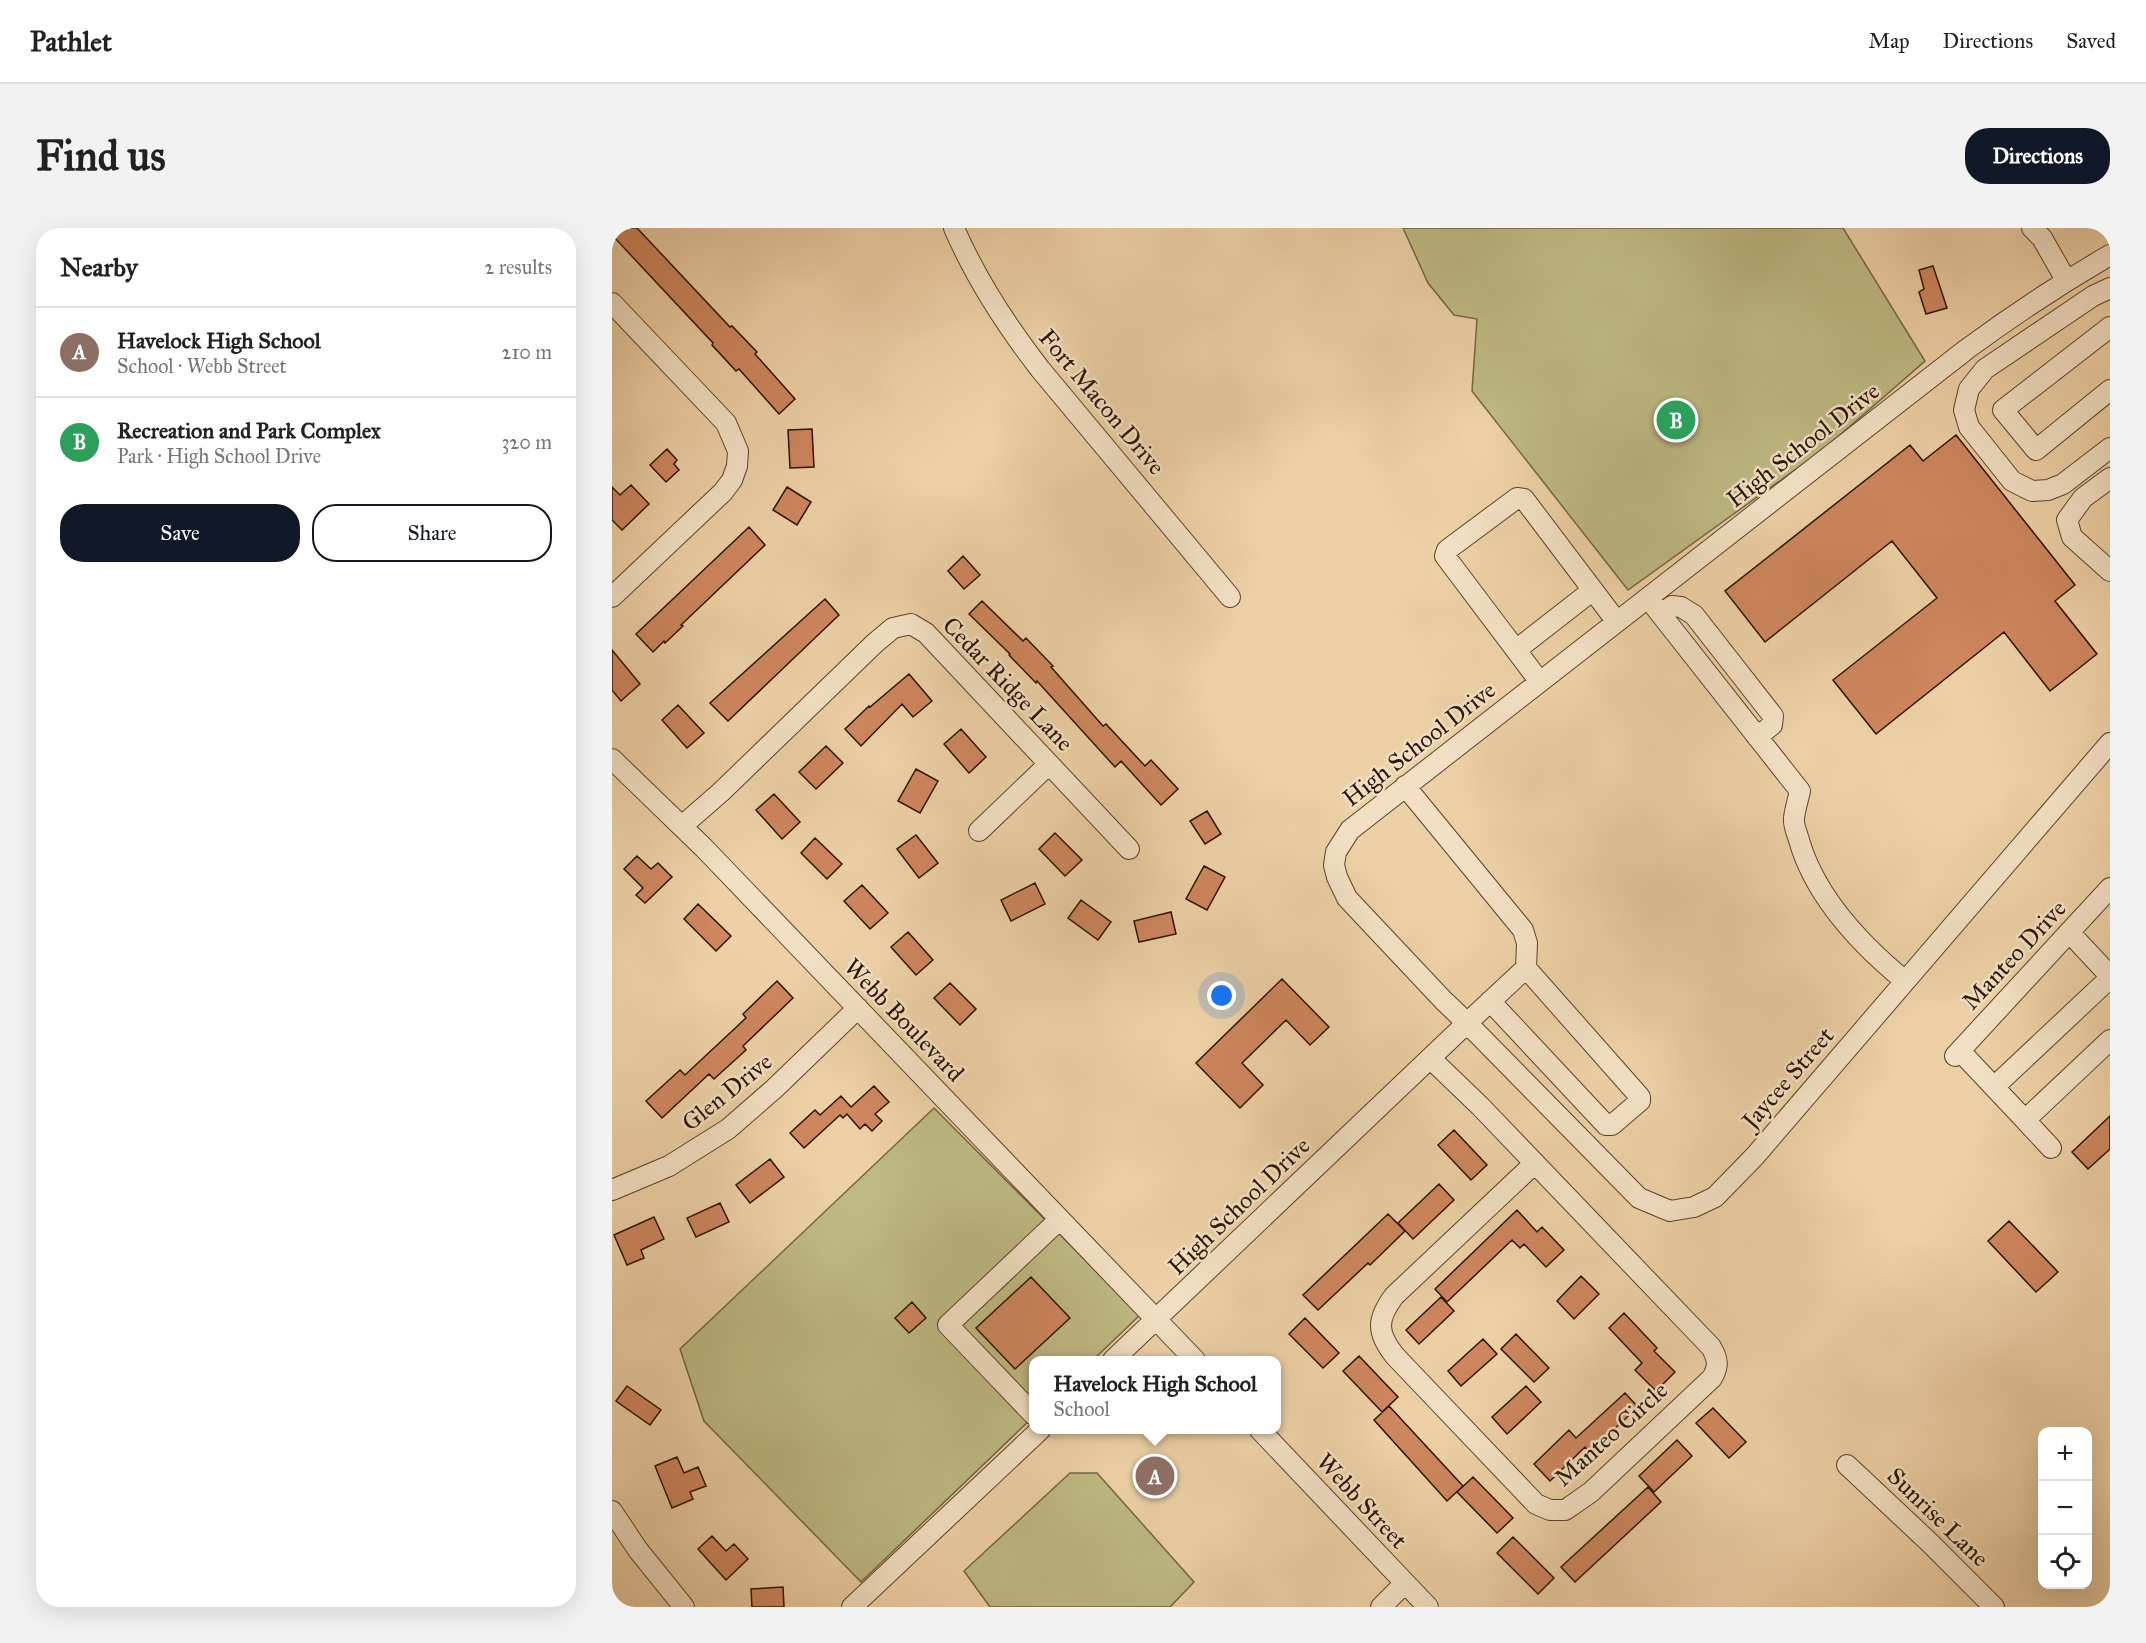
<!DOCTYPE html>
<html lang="en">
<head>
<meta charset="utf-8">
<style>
  :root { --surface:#fff; --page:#f2f2f2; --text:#222; --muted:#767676; --line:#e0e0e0; --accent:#111827 }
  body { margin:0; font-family:"IM FELL Great Primer",serif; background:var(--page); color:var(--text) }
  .controls { position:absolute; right:18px; bottom:18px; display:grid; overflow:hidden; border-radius:12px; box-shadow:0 6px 24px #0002 }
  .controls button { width:54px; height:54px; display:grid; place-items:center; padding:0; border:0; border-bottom:2px solid var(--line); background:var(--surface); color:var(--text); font:30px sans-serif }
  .you { position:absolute; left:610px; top:768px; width:21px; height:21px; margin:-15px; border:4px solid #fff; border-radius:50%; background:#1a73e8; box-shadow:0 0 0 9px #1a73e833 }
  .badge { display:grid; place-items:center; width:39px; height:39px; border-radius:50%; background:var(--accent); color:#fff; font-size:20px; font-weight:700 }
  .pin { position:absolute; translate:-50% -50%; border:3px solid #fff; box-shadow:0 2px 6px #0006 }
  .popup { position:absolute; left:417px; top:1128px; width:252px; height:78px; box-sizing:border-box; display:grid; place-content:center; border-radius:12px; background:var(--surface); filter:drop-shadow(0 2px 4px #0005); font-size:20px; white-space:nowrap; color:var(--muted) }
  .popup b { font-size:22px; color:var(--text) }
  .popup::after { content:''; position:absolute; left:50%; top:100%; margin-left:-12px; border:12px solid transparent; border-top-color:var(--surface) }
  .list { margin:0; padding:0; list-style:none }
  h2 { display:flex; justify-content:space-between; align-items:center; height:78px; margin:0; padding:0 24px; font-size:26px }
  h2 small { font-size:20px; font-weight:400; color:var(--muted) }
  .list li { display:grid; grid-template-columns:39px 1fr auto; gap:18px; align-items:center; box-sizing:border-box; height:90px; padding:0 24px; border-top:2px solid var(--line) }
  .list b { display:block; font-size:22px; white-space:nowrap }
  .list p { margin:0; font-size:20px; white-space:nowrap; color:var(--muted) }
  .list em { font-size:20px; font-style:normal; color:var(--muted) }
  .actions { display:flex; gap:12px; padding:18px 24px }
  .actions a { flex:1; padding:14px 0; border:2px solid var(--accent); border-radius:24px; text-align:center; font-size:21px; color:var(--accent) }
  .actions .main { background:var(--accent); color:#fff }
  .icon { flex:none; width:33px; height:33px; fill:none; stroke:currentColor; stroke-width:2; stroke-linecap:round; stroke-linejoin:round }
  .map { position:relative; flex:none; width:1498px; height:1379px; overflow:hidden; border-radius:24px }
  header { display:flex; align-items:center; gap:36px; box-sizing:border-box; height:84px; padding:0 30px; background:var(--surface); border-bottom:2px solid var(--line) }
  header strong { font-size:28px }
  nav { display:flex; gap:33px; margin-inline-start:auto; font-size:21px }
  .intro { display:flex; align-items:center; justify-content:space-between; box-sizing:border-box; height:144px; padding:0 36px }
  h1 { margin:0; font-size:42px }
  .button { padding:15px 27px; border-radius:24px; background:var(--accent); color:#fff; font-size:21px; font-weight:700 }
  main { display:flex; gap:36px; padding:0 36px }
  aside { flex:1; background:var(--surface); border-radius:24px; box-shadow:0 6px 24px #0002 }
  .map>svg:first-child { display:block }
  .park { fill:#beb982; stroke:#756641; stroke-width:1.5 }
  .building { fill:#ce865e; stroke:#2c1400; stroke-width:1.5 }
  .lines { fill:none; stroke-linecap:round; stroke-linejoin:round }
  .minor-casing { stroke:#5c4329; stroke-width:22 }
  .minor { stroke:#f3e0c4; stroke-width:20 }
  .labels { text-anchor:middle; stroke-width:5; stroke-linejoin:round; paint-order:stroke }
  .street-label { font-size:24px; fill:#2c1400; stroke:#f3e0c4 }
</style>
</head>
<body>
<header>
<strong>Pathlet</strong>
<nav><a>Map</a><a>Directions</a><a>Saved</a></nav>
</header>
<div class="intro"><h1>Find us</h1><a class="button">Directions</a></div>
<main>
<aside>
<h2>Nearby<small>2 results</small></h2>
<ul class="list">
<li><span class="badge" style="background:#8d6e63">A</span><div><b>Havelock High School</b><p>School · Webb Street</p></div><em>210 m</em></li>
<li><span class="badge" style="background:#2e9e5b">B</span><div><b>Recreation and Park Complex</b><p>Park · High School Drive</p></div><em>320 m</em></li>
</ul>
<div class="actions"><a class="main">Save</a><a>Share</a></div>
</aside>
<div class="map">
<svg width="1498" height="1379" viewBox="0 0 1498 1379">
  <rect width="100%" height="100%" fill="#edd0a5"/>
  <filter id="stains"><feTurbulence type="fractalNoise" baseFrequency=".00333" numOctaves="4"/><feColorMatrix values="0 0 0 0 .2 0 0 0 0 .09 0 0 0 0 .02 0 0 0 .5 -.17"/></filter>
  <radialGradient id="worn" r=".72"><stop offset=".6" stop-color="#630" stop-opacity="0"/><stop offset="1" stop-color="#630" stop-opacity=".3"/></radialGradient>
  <path class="park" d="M791,0H1231L1313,133L1212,221L1016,362L860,163L865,91L842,87L816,55Z
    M322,880L528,1087L481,1132H422L421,1189L249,1354L92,1193L68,1121Z
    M458,1245H485L582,1354L558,1379H378L352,1343Z"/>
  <path class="building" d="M0,0H25L118,99L120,98L145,124L143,126L183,171L167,186L127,141L124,143L100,117L101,115L0,7Z
    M1321,38L1335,80L1314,86L1307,64L1312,61L1307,42Z
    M200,201L202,239L178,240L176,202Z
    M1344,207L1463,357L1443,373L1485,426L1438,463L1392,404L1264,506L1221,452L1325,370L1280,313L1153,414L1113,363L1298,217L1311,233Z
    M55,221L65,232L62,236L67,242L54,254L38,237Z
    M19,257L37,276L10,302L0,292V259L8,267Z
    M175,259L199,274L185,297L161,282Z
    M137,299L153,317L69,397L71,398L53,415L52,413L41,424L24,406Z
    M351,328L368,347L352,361L336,343Z
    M213,371L227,387L116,493L98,475Z
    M370,373L411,413L414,410L441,438L439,439L491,498L494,496L533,538L539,532L566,561L549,577L509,533L503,539L425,453L424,455L397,427L398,426L357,386Z
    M0,422L28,456L9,473L0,462Z
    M297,446L320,473L301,489L290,476L249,518L233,501L257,478L258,479Z
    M66,477L92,505L75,520L50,492Z
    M349,501L374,529L357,545L332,516Z
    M214,518L231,535L204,561L187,544Z
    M304,541L326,553L308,585L286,573Z
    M162,566L188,594L170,611L144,582Z
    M595,583L609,606L593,616L578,593Z
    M443,605L470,632L453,648L427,621Z
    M304,607L326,635L307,650L285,621Z
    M203,610L230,636L215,651L189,625Z
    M25,628L39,641L46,635L60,649L33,675L24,667L31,660L12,641Z
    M592,638L613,649L595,682L574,671Z
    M423,655L433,676L399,693L389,672Z
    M250,657L276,685L258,701L232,673Z
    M469,672L499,694L486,712L456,690Z
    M86,676L119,708L104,723L72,691Z
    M559,684L564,706L527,714L522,693Z
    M296,704L321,732L304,747L279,719Z
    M670,751L717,799L698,817L674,792L630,835L651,857L628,880L584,835Z
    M165,753L181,770L131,818L134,822L102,851L97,846L50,890L34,873L68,842L73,847L134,790L131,786Z
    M338,755L364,781L348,797L322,770Z
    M262,858L277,874L263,886L270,893L260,903L253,896L248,901L235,886L231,890L228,887L192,920L178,905L203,882L208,887L229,868L239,879Z
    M1498,888V921L1476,941L1460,924Z
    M842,902L875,937L859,952L826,917Z
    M158,931L172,949L138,975L124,957Z
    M827,956L842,972L801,1011L786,995Z
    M108,975L117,994L84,1009L75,990Z
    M905,982L925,1004L930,999L952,1022L934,1039L912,1016L908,1020L900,1012L835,1074L823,1061Z
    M776,986L793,1003L758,1037L756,1035L706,1082L691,1067Z
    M42,989L52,1011L29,1022L32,1030L15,1037L2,1007Z
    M1397,993L1446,1044L1424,1064L1376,1013Z
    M969,1048L987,1066L962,1091L945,1073Z
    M419,1049L458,1090L403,1141L364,1100Z
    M829,1069L842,1083L807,1116L794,1102Z
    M300,1074L314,1090L297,1105L283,1090Z
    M1012,1085L1045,1120L1042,1123L1063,1144L1044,1163L1023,1142L1030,1135L997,1100Z
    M693,1090L727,1125L711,1140L677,1106Z
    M904,1106L937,1140L922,1154L889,1121Z
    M871,1111L885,1126L849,1158L836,1143Z
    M747,1128L786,1169L770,1184L731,1143Z
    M15,1158L49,1182L38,1197L4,1173Z
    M914,1158L929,1174L895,1206L880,1189Z
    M1013,1165L1026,1179L978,1224L973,1219L938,1253L922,1236L957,1202L964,1210Z
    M777,1178L851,1258L835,1273L762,1192Z
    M1101,1180L1134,1214L1117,1230L1084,1195Z
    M1065,1212L1080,1228L1042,1264L1027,1248Z
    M65,1229L72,1245L86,1239L94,1258L78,1264L81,1271L60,1280L43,1238Z
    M861,1249L901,1290L885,1305L845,1264Z
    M1036,1259L1049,1274L963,1354L949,1339Z
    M100,1308L114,1323L122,1316L136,1331L114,1352L86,1321Z
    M901,1309L942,1350L926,1366L885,1325Z
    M171,1359L172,1379H140L139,1361Z"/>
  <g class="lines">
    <g class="minor-casing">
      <path id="minor" d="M342,0C364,51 394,97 428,141L618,369
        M1420,0L1430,10L1454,52
        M1498,60L1481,68L1373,141L1357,161L1352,182L1357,199L1400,253L1420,263L1436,262L1451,256L1498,220
        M0,75L114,195L126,223L125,238L120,252L111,264L0,369
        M1498,99L1391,182L1424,222L1498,162
        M1498,250L1471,270L1455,292L1460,309L1498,343
        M1036,370L1188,563C1186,572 1183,581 1182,590C1181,597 1185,605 1187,612C1203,669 1248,716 1293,753
        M1049,386L1060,378L1069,379L1082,387L1161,488L1160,497L1145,509
        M904,422L981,362
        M928,454L833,328L835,322L905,270L912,271L1005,394
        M0,531L92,620L583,1132
        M793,558L911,702L915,715L914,740L855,795L1027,970L1058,983L1082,979L1103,969L1143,928L1498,515
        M70,598L109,564L263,415L281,400L299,396L314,405L517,621
        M367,603L437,536
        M1457,704L1498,748
        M878,773L994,897H1000L1028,873V869L914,740
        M1348,823L1413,892L1498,812
        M1343,828L1498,660
        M818,830L868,878L1099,1119C1106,1131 1107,1138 1100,1150L979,1264L959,1278L953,1282H938L924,1276L783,1128C764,1104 765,1091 782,1068L923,935
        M1382,859L1498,750
        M1413,892L1439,920
        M0,962L57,938L116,901L162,861L246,780
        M501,1132L855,795L831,772L735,670L725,649L722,637L724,624L738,602L1355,121C1401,87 1448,56 1498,27
        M422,1187L336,1097L448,991
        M648,1202L816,1379
        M1235,1237L1318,1315L1382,1379
        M0,1283L26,1322L72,1379
        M240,1379L428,1202
        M769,1379L793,1355"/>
    </g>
    <use href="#minor" class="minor"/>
  </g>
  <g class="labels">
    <g class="street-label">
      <text transform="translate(490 174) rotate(50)" y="8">Fort Macon Drive</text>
      <text transform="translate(1191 217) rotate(-38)" y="8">High School Drive</text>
      <text transform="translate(396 456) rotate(46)" y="8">Cedar Ridge Lane</text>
      <text transform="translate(807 516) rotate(-38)" y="8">High School Drive</text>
      <text transform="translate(1402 727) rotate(-47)" y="8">Manteo Drive</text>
      <text transform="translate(292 792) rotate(46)" y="8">Webb Boulevard</text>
      <text transform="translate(1176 850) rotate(-49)" y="8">Jaycee Street</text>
      <text transform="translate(115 864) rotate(-39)" y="8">Glen Drive</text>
      <text transform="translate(627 978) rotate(-44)" y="8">High School Drive</text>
      <text transform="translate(999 1206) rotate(-42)" y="8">Manteo Circle</text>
      <text transform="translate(750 1273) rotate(47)" y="8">Webb Street</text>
      <text transform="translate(1326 1289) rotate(44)" y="8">Sunrise Lane</text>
    </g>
  </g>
  <rect width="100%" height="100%" filter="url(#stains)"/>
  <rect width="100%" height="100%" fill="url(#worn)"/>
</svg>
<div class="controls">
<button>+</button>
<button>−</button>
<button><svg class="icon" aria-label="locate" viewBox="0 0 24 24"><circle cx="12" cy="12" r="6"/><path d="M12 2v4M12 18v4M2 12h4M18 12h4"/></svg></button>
</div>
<div class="you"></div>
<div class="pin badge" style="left:543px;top:1248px;background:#8d6e63">A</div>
<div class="popup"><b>Havelock High School</b>School</div>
<div class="pin badge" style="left:1064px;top:192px;background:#2e9e5b">B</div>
</div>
</main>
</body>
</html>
